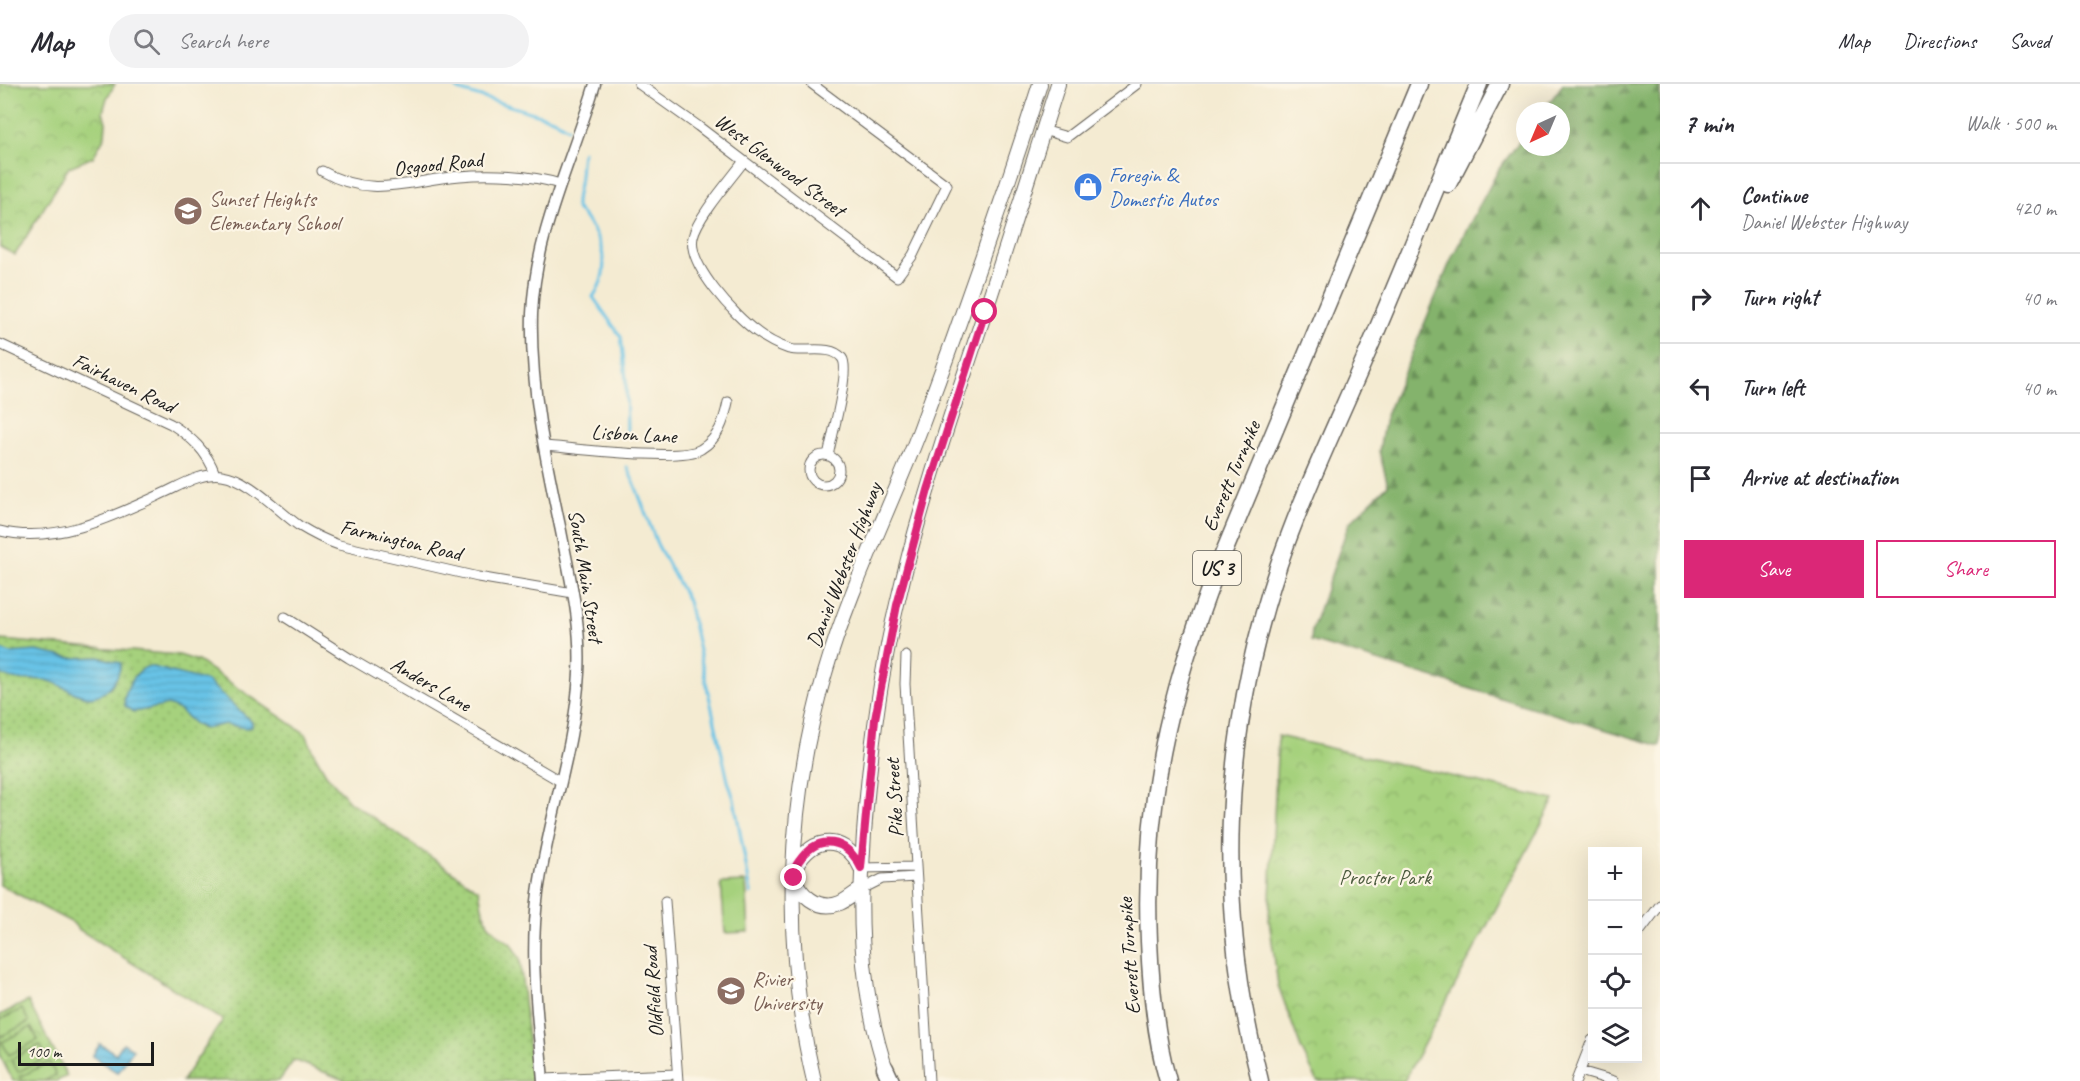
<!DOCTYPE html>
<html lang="en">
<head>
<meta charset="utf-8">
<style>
  :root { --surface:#fff; --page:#f2f2f3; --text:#2b2b33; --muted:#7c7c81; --line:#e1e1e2; --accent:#db2777 }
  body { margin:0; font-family:Caveat,sans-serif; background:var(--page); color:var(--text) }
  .controls { position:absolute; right:18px; bottom:18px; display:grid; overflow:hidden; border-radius:0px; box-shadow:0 6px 24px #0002 }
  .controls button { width:54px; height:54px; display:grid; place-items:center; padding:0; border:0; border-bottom:2px solid var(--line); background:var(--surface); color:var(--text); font:30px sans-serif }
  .compass { position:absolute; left:1516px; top:18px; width:54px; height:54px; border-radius:50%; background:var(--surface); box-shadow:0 6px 24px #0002; rotate:224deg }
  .scale { position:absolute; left:18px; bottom:15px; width:136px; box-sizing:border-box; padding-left:6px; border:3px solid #1c1c1c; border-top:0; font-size:16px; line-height:21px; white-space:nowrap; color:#1c1c1c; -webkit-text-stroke:4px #fcf5e5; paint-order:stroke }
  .stop { position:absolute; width:18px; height:18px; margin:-14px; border:4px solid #db2777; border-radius:50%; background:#fff }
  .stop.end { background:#db2777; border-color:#fff; box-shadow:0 2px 6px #0008 }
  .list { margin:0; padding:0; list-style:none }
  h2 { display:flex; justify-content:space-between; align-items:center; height:78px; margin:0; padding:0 24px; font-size:26px }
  h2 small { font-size:20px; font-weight:400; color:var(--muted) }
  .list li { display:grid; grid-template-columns:39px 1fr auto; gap:18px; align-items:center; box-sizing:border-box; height:90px; padding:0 24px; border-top:2px solid var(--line) }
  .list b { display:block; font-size:22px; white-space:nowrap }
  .list p { margin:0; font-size:20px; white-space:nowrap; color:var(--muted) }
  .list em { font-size:20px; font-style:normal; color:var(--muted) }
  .actions { display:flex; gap:12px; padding:18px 24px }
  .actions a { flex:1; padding:14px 0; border:2px solid var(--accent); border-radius:0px; text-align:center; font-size:21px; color:var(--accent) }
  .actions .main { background:var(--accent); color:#fff }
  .icon { flex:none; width:33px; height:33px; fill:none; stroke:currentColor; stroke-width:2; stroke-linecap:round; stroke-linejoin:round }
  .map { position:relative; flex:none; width:1660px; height:997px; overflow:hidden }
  header { display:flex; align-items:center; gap:36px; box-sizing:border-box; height:84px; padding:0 30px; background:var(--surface); border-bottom:2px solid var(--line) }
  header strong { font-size:28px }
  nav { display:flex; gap:33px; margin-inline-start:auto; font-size:21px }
  .search { width:420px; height:54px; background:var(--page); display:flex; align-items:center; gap:15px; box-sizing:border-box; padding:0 21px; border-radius:33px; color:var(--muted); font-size:22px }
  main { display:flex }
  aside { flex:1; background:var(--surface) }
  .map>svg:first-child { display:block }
  .grass { fill:url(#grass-dots); stroke:#61764c; stroke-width:1.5 }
  .forest { fill:url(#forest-firs); stroke:#506844; stroke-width:1.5 }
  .park { fill:url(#park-crowns); stroke:#61764c; stroke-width:1.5 }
  .pitch { fill:#a6d17d; stroke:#61764c; stroke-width:1.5 }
  .water { fill:url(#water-rules); stroke:#427081; stroke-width:1.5 }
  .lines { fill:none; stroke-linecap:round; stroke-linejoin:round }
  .stream { stroke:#68c3e6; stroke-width:3 }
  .minor-casing { stroke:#68645c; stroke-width:11 }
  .tertiary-casing { stroke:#68645c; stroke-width:13 }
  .primary-casing { stroke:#68645c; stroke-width:16 }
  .motorway-casing { stroke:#68645c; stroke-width:19 }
  .minor { stroke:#fff; stroke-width:9 }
  .tertiary { stroke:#fff; stroke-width:10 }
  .primary { stroke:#fff; stroke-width:14 }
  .motorway { stroke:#fff; stroke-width:16 }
  .route { stroke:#db2777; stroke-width:8 }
  .labels { text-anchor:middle; stroke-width:4.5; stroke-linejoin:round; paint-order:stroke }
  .shield { fill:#fcf5e5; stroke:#5f5d58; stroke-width:1.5 }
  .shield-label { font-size:20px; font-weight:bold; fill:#1c1c1c }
  .street-label { font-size:21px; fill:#1c1c1c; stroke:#fcf5e5 }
  .shop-label { font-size:21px; fill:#366cbe; stroke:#fcf5e5; text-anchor:start }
  .education-label { font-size:21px; fill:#785e54; stroke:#fcf5e5; text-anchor:start }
  .park-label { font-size:21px; fill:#4c5b3e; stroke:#fcf5e5 }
</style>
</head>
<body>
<header>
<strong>Map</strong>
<div class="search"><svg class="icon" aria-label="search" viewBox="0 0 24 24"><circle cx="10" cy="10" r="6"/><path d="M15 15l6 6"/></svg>Search here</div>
<nav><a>Map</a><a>Directions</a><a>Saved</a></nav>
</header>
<main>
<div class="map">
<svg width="1660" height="997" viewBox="0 0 1660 997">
  <defs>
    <pattern id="grass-dots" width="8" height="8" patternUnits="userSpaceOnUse" patternTransform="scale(1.5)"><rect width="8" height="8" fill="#a6d17d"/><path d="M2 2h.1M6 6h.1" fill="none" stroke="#8eb36b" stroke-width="1.8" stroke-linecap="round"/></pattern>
    <pattern id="forest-firs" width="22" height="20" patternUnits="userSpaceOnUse" patternTransform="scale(1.5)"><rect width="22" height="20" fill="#84b36c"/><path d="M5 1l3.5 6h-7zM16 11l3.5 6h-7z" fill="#6b9158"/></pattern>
    <pattern id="park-crowns" width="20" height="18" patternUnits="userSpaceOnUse" patternTransform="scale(1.5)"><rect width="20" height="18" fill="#a6d17d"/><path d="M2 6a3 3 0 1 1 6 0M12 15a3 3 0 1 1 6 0" fill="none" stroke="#8eb36b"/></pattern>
    <pattern id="water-rules" width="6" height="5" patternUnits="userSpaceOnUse" patternTransform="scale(1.5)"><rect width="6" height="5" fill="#68c3e6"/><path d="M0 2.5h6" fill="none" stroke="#5aa7c5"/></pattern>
  </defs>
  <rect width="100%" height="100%" fill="#fcf5e5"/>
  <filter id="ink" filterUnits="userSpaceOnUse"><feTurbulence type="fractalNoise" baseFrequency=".0167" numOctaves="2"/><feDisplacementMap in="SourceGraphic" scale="12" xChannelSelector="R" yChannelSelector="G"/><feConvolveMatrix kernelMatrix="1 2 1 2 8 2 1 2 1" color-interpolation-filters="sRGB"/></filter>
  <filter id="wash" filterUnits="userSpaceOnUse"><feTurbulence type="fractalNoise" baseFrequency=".008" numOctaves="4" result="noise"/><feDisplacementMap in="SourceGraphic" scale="24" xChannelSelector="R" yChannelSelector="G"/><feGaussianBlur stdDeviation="1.35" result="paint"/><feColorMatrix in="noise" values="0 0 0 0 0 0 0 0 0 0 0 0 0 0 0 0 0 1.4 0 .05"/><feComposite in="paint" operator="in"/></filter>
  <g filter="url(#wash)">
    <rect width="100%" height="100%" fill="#f4ebd2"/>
    <path class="grass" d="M0,556L179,571L198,577L306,650L315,671L326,690L349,717L479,806L482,823L488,840L500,852L511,860L520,875L532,997H346L294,976L279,997H182L223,936L78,845L73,839L0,801Z"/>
    <path class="forest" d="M1563,0H1660V662L1311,557L1312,546L1349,439L1388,401L1379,367L1385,334L1453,171L1499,85L1525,50V63H1561V27H1543Z"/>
    <path class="park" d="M0,0H115L107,14L103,28L106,38L105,52L93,73L69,83L15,171L0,163Z
      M1278,652L1554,716L1404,997H1317L1301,964L1278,901L1269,835Z
      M28,917L67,992L57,997H13L0,972V931Z"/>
    <path class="pitch" d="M746,798L749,848L725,849L721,799Z
      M22,925L29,938L0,953V936Z
      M31,943L38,956L9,971L2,958Z
      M40,961L47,973L18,988L11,975Z
      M49,978L56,991L44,997H22L20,993Z"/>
    <path class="water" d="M0,565L10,569L36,567L71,574L99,573L121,579C120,589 116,597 109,604C85,627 67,599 45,596C29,594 14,600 0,589Z
      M149,582L207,597L252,638V643L245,644L225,640L204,645L196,641L178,625L168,621L134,628L125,622C122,608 135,586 149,582Z
      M123,959L133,965L118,989L92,972L100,960L116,970Z"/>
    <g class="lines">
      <path class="stream" d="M454,0L458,6L553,35L568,44
        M583,68C580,77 581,84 580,93C579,104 575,113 576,124C600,148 615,183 593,213L621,253L626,295L627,350
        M627,383L637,406L657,460L688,517L728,697L734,715L751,809"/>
    </g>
  </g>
  <g filter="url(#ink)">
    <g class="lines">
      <g class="minor-casing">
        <path id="minor" d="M639,0L698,42L897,193L913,171L947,101L812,0
          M1043,46L1067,53L1137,0
          M744,77C731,95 697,133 693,153C687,181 735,232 757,248C766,255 778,261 789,265C804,269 831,260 842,274C851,285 831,355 828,372
          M322,87C372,116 409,96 460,92C491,89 531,91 560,100
          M0,260L171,340C191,353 207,367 215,390
          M544,362C573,364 682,378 701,365C719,354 724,337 728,318
          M809 386a15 15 0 1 1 30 0a15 15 0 1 1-30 0Z
          M0,447C57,461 116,431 166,408C183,400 203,388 222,391C248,394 277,426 298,441C311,449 324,456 339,461L478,493L573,509
          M285,533L349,574L560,697
          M906,572L905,600L929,997
          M861,784L916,783
          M860,806L882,795L916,793
          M665,817L678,997
          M1638,850L1660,821
          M1580,987L1614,997
          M543,995L677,990
          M1576,997L1592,956"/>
      </g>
      <g class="tertiary-casing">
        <path id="tertiary" d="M543,997C538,934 529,872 538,809C548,735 575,663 579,589C582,541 570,494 561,447C546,377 530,303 532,230C535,149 572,77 595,0"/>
      </g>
      <g class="primary-casing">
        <path id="primary" d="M860,806C854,810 847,816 840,819C818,828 798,810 793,790C806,753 843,746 861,784
          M888,992C857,901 858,818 866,723C872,655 881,587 897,520C920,420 954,322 986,225C1011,150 1034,75 1058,0
          M814,997C782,863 786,721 825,589C849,506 889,427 920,346C963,231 1003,116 1040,0"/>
      </g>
      <g class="motorway-casing">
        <path id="motorway" d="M1448,100L1500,0
          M885,984L891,997
          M1168,997C1155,952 1151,904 1149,857C1143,721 1168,611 1217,485L1419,0
          M1260,997C1215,821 1221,653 1279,480C1304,407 1338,337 1368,267C1406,178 1442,89 1479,0"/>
      </g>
      <use href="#minor" class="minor"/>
      <use href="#tertiary" class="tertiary"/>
      <use href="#primary" class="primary"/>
      <use href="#motorway" class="motorway"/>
    </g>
  </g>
  <g class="lines" filter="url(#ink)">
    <path class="route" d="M794,794C793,787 795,782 799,777C819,748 847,755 861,784L875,635L897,521L928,406L985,228"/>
  </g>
  <defs>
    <g id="shop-disc" transform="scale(1.5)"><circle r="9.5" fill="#3f7fe0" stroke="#fcf5e5"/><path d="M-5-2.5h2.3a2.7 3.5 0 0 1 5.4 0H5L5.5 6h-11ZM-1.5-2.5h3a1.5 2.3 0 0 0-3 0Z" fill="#fff"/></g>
    <g id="school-disc" transform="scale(1.5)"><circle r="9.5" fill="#8d6e63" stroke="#fcf5e5"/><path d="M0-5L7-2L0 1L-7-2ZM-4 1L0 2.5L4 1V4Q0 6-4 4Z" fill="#fff"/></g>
    <g id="university-disc" transform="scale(1.5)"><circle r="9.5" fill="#8d6e63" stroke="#fcf5e5"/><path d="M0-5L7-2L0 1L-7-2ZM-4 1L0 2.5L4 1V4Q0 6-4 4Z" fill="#fff"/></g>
  </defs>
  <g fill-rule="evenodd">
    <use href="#shop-disc" x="1088" y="103"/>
    <use href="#school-disc" x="188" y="127"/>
    <use href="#university-disc" x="731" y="907"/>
  </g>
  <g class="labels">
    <rect class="shield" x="1193" y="467" width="48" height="34" rx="4.5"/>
    <g class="shield-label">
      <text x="1217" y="491">US 3</text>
    </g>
    <g class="street-label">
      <text transform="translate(438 80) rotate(-6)" y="7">Osgood Road</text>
      <text transform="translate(780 81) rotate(37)" y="7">West Glenwood Street</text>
      <text transform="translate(124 299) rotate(26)" y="7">Fairhaven Road</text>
      <text transform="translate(634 350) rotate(3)" y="7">Lisbon Lane</text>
      <text transform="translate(1231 392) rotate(-67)" y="7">Everett Turnpike</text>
      <text transform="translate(401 456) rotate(13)" y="7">Farmington Road</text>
      <text transform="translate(844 481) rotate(-69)" y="7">Daniel Webster Highway</text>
      <text transform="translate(586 492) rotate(81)" y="7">South Main Street</text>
      <text transform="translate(431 600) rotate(30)" y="7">Anders Lane</text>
      <text transform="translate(894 714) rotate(-93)" y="7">Pike Street</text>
      <text transform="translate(1129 872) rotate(-94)" y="7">Everett Turnpike</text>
      <text transform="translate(653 908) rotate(-94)" y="7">Oldfield Road</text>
    </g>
    <g class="shop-label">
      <text x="1109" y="98">Foregin &amp;<tspan x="1109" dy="24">Domestic Autos</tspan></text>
    </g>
    <g class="education-label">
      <text x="209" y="122">Sunset Heights<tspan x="209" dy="24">Elementary School</tspan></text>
      <text x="752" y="902">Rivier<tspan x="752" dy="24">University</tspan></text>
    </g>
    <g class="park-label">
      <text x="1385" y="800">Proctor Park</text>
    </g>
  </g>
</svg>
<div class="controls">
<button>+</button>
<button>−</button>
<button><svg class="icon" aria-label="locate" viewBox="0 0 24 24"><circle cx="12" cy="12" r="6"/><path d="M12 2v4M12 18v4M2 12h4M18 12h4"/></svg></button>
<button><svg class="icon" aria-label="layers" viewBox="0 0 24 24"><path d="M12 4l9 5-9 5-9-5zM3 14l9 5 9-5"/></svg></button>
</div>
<svg class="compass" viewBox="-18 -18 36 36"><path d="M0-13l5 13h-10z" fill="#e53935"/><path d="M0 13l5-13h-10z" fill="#7c7c81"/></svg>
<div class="scale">100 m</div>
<div class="stop" style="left:985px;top:228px"></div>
<div class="stop end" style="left:794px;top:794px"></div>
</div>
<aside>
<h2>7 min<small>Walk · 500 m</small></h2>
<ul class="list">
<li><svg class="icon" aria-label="ahead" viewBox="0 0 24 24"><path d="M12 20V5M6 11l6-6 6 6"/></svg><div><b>Continue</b><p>Daniel Webster Highway</p></div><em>420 m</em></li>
<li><svg class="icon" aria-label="right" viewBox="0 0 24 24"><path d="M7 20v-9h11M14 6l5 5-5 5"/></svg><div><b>Turn right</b></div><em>40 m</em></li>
<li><svg class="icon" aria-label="left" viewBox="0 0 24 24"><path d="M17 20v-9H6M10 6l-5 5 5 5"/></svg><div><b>Turn left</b></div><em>40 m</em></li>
<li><svg class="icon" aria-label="arrive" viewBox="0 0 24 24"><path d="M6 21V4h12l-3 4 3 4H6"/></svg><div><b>Arrive at destination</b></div></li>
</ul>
<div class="actions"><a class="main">Save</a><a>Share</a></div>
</aside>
</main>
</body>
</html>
